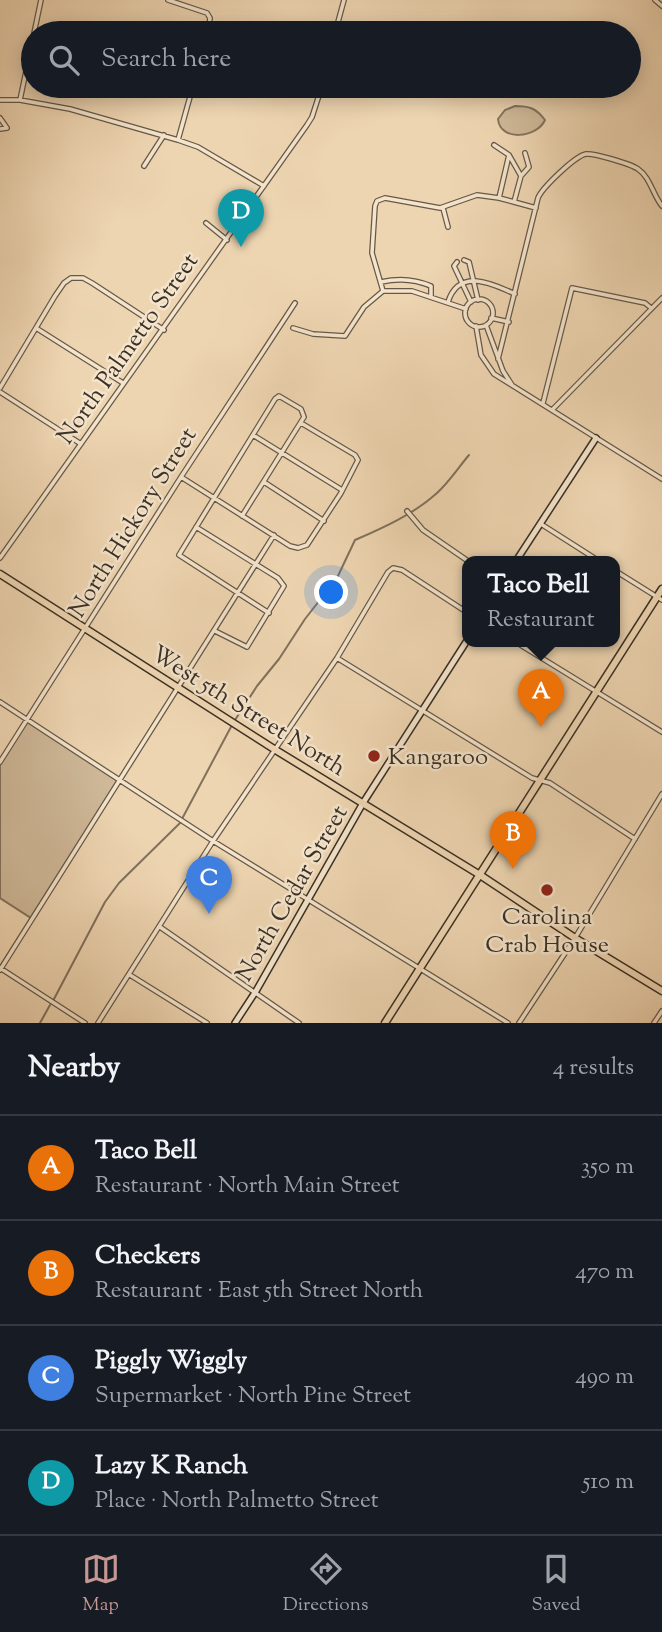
<!DOCTYPE html>
<html lang="en">
<head>
<meta charset="utf-8">
<style>
  :root { --surface:#171b24; --page:#20242c; --text:#f1f3f6; --muted:#9ea1a6; --line:#363941; --accent:#c59692 }
  body { margin:0; font-family:"Sorts Mill Goudy",serif; background:var(--page); color:var(--text) }
  .you { position:absolute; left:332px; top:593px; width:24px; height:24px; margin:-18px; border:5px solid #fff; border-radius:50%; background:#1a73e8; box-shadow:0 0 0 10px #1a73e833 }
  .badge { display:grid; place-items:center; width:46px; height:46px; border-radius:50%; background:var(--accent); color:#fff; font-size:23px; font-weight:700 }
  .pin { position:absolute; translate:-50% -58px; filter:drop-shadow(0 2px 4px #0008) }
  .pin::after { content:''; position:absolute; top:37px; width:24px; height:21px; background:inherit; clip-path:polygon(0 0,100% 0,50% 100%) }
  .popup { position:absolute; left:462px; top:556px; width:158px; height:91px; box-sizing:border-box; display:grid; place-content:center; border-radius:14px; background:var(--surface); filter:drop-shadow(0 2px 5px #0005); font-size:23px; white-space:nowrap; color:var(--muted) }
  .popup b { font-size:26px; color:var(--text) }
  .popup::after { content:''; position:absolute; left:50%; top:100%; margin-left:-14px; border:14px solid transparent; border-top-color:var(--surface) }
  .list { margin:0; padding:0; list-style:none }
  h2 { display:flex; justify-content:space-between; align-items:center; height:91px; margin:0; padding:0 28px; font-size:30px }
  h2 small { font-size:23px; font-weight:400; color:var(--muted) }
  .list li { display:grid; grid-template-columns:46px 1fr auto; gap:21px; align-items:center; box-sizing:border-box; height:105px; padding:0 28px; border-top:2px solid var(--line) }
  .list b { display:block; font-size:26px; white-space:nowrap }
  .list p { margin:0; font-size:23px; white-space:nowrap; color:var(--muted) }
  .list em { font-size:23px; font-style:normal; color:var(--muted) }
  .icon { flex:none; width:38px; height:38px; fill:none; stroke:currentColor; stroke-width:2; stroke-linecap:round; stroke-linejoin:round }
  .map { position:relative; flex:none; width:662px; height:1023px; overflow:hidden }
  .search { position:absolute; background:var(--surface); box-shadow:0 4px 18px #0003; left:21px; right:21px; top:21px; height:77px; display:flex; align-items:center; gap:18px; box-sizing:border-box; padding:0 24px; border-radius:38px; color:var(--muted); font-size:26px }
  .sheet { height:511px; background:var(--surface) }
  nav { display:flex; justify-content:space-around; align-items:center; box-sizing:border-box; height:98px; border-top:2px solid var(--line); background:var(--surface); font-size:19px; color:var(--muted) }
  nav a { display:grid; justify-items:center; gap:4px }
  nav .on { color:var(--accent) }
  .map>svg:first-child { display:block }
  .green { fill:#cfb999; stroke:#84745f; stroke-width:2 }
  .lines { fill:none; stroke-linecap:round; stroke-linejoin:round }
  .stream { stroke:#80715c; stroke-width:2 }
  .street-casing { stroke:#665948; stroke-width:6 }
  .secondary-casing { stroke:#393025; stroke-width:8 }
  .primary-casing { stroke:#393025; stroke-width:9 }
  .street { stroke:#f4e4cc; stroke-width:3.5 }
  .secondary { stroke:#f4e4cc; stroke-width:5 }
  .primary { stroke:#eed5b1; stroke-width:6 }
  .poi-dot { fill:#8f2418; stroke:#f4e4cc; stroke-width:2.5 }
  .labels { text-anchor:middle; stroke-width:5; stroke-linejoin:round; paint-order:stroke }
  .street-label { font-size:24px; fill:#393025; stroke:#f4e4cc }
  .poi-label { font-size:24px; fill:#393025; stroke:#f4e4cc; text-anchor:start }
</style>
</head>
<body>
<div class="map">
<svg width="662" height="1023" viewBox="0 0 662 1023">
  <rect width="100%" height="100%" fill="#eed5b1"/>
  <filter id="stains"><feTurbulence type="fractalNoise" baseFrequency=".00286" numOctaves="4"/><feColorMatrix values="0 0 0 0 .2 0 0 0 0 .09 0 0 0 0 .02 0 0 0 .5 -.17"/></filter>
  <radialGradient id="worn" r=".72"><stop offset=".6" stop-color="#630" stop-opacity="0"/><stop offset="1" stop-color="#630" stop-opacity=".3"/></radialGradient>
  <path class="green" d="M515,106C529,106 536,108 545,120C537,138 500,142 498,119L505,110Z
    M27,720L120,780L31,918L0,898V762Z"/>
  <g class="lines">
    <path class="stream" d="M235,720L257,686L279,659L305,619L337,578L355,540C383,528 414,514 437,493C449,482 458,468 469,455
      M183,817L232,725
      M54,999L105,902L119,883L180,823
      M40,1023L50,1005"/>
    <g class="street-casing">
      <path id="street" d="M168,0L207,13L210,18L208,33
        M655,0L662,6
        M335,33L344,0
        M0,100H20L70,109L178,140L198,147L264,186
        M20,100L41,0
        M0,118L7,128L0,129
        M178,140L193,86
        M494,145L509,155L521,176
        M525,153L529,167L521,176L514,202L536,208
        M509,155L499,198L514,202
        M144,166L164,135
        M443,208L448,227
        M206,223L227,240
        M464,260L469,262L478,300
        M457,262L454,266L471,302
        M381,282C398,278 415,279 431,286V297
        M465 313a14 14 0 1 1 28 0a14 14 0 1 1-28 0Z
        M448,302C459,267 493,284 515,294
        M466,309L412,291H383L372,253L375,206L377,201L385,198L440,208L477,195L499,198
        M491,318L509,322
        M486,325L503,371L512,385
        M476,326L481,355L494,374L662,479
        M36,328L123,383
        M293,328L313,334L345,336L364,307L383,291
        M498,359L538,198C542,188 575,156 586,154C594,153 631,164 638,169C650,177 653,195 662,206
        M0,388L55,296L64,283L71,278H83L92,283L164,330
        M0,392L81,444
        M543,403L572,288L645,303L651,308
        M553,409L662,298
        M253,435L342,490
        M181,477L290,546L298,548L307,545L341,493L358,460L355,455L301,423
        M264,482L324,521
        M407,511L423,530L468,561
        M242,516L304,417L301,409L279,396L275,399L179,555L269,613
        M541,524L599,561
        M196,527L278,578L284,586L247,647L215,631
        M0,558L307,125L312,117L322,86
        M614,570L662,600
        M514,641L662,732
        M337,658L532,778L550,783L635,839
        M0,702L213,841L508,1023
        M0,762L181,477L295,303
        M160,927L299,1023
        M0,968L85,1023
        M0,970L274,535
        M130,975L207,1023
        M98,1023L213,841L337,658L388,572L393,568L402,570L468,613
        M519,1023L575,938L662,794
        M654,1023L662,1011"/>
    </g>
    <g class="secondary-casing">
      <path id="secondary" d="M516,561L596,438
        M235,1023L256,991L363,803L468,639"/>
    </g>
    <g class="primary-casing">
      <path id="primary" d="M0,574L274,749L480,875L575,938L662,991
        M385,1023L662,589"/>
    </g>
    <use href="#street" class="street"/>
    <use href="#secondary" class="secondary"/>
    <use href="#primary" class="primary"/>
  </g>
  <g class="poi-dot">
    <circle cx="374" cy="756" r="7"/>
    <circle cx="547" cy="890" r="7"/>
  </g>
  <g class="labels">
    <g class="street-label">
      <text transform="translate(127 348) rotate(-55)" y="8">North Palmetto Street</text>
      <text transform="translate(132 522) rotate(-58)" y="8">North Hickory Street</text>
      <text transform="translate(249 710) rotate(32)" y="8">West 5th Street North</text>
      <text transform="translate(291 893) rotate(-60)" y="8">North Cedar Street</text>
    </g>
    <g class="poi-label">
      <text x="388" y="764">Kangaroo</text>
      <text x="547" y="924" text-anchor="middle">Carolina<tspan x="547" dy="28">Crab House</tspan></text>
    </g>
  </g>
  <rect width="100%" height="100%" filter="url(#stains)"/>
  <rect width="100%" height="100%" fill="url(#worn)"/>
</svg>
<div class="you"></div>
<div class="pin badge" style="left:541px;top:727px;background:#e8710a">A</div>
<div class="popup"><b>Taco Bell</b>Restaurant</div>
<div class="pin badge" style="left:513px;top:869px;background:#e8710a">B</div>
<div class="pin badge" style="left:209px;top:914px;background:#3f7fe0">C</div>
<div class="pin badge" style="left:241px;top:247px;background:#0f9aa8">D</div>
<div class="search"><svg class="icon" aria-label="search" viewBox="0 0 24 24"><circle cx="10" cy="10" r="6"/><path d="M15 15l6 6"/></svg>Search here</div>
</div>
<section class="sheet">
<h2>Nearby<small>4 results</small></h2>
<ul class="list">
<li><span class="badge" style="background:#e8710a">A</span><div><b>Taco Bell</b><p>Restaurant · North Main Street</p></div><em>350 m</em></li>
<li><span class="badge" style="background:#e8710a">B</span><div><b>Checkers</b><p>Restaurant · East 5th Street North</p></div><em>470 m</em></li>
<li><span class="badge" style="background:#3f7fe0">C</span><div><b>Piggly Wiggly</b><p>Supermarket · North Pine Street</p></div><em>490 m</em></li>
<li><span class="badge" style="background:#0f9aa8">D</span><div><b>Lazy K Ranch</b><p>Place · North Palmetto Street</p></div><em>510 m</em></li>
</ul>
</section>
<nav>
<a class="on"><svg class="icon" aria-label="map" viewBox="0 0 24 24"><path d="M3 6l6-2 6 2 6-2v14l-6 2-6-2-6 2zM9 4v14M15 6v14"/></svg>Map</a>
<a><svg class="icon" aria-label="directions" viewBox="0 0 24 24"><path d="M12 3l9 9-9 9-9-9zM9 14v-3h6M13 9l2 2-2 2"/></svg>Directions</a>
<a><svg class="icon" aria-label="saved" viewBox="0 0 24 24"><path d="M7 4h10v16l-5-4-5 4z"/></svg>Saved</a>
</nav>
</body>
</html>
